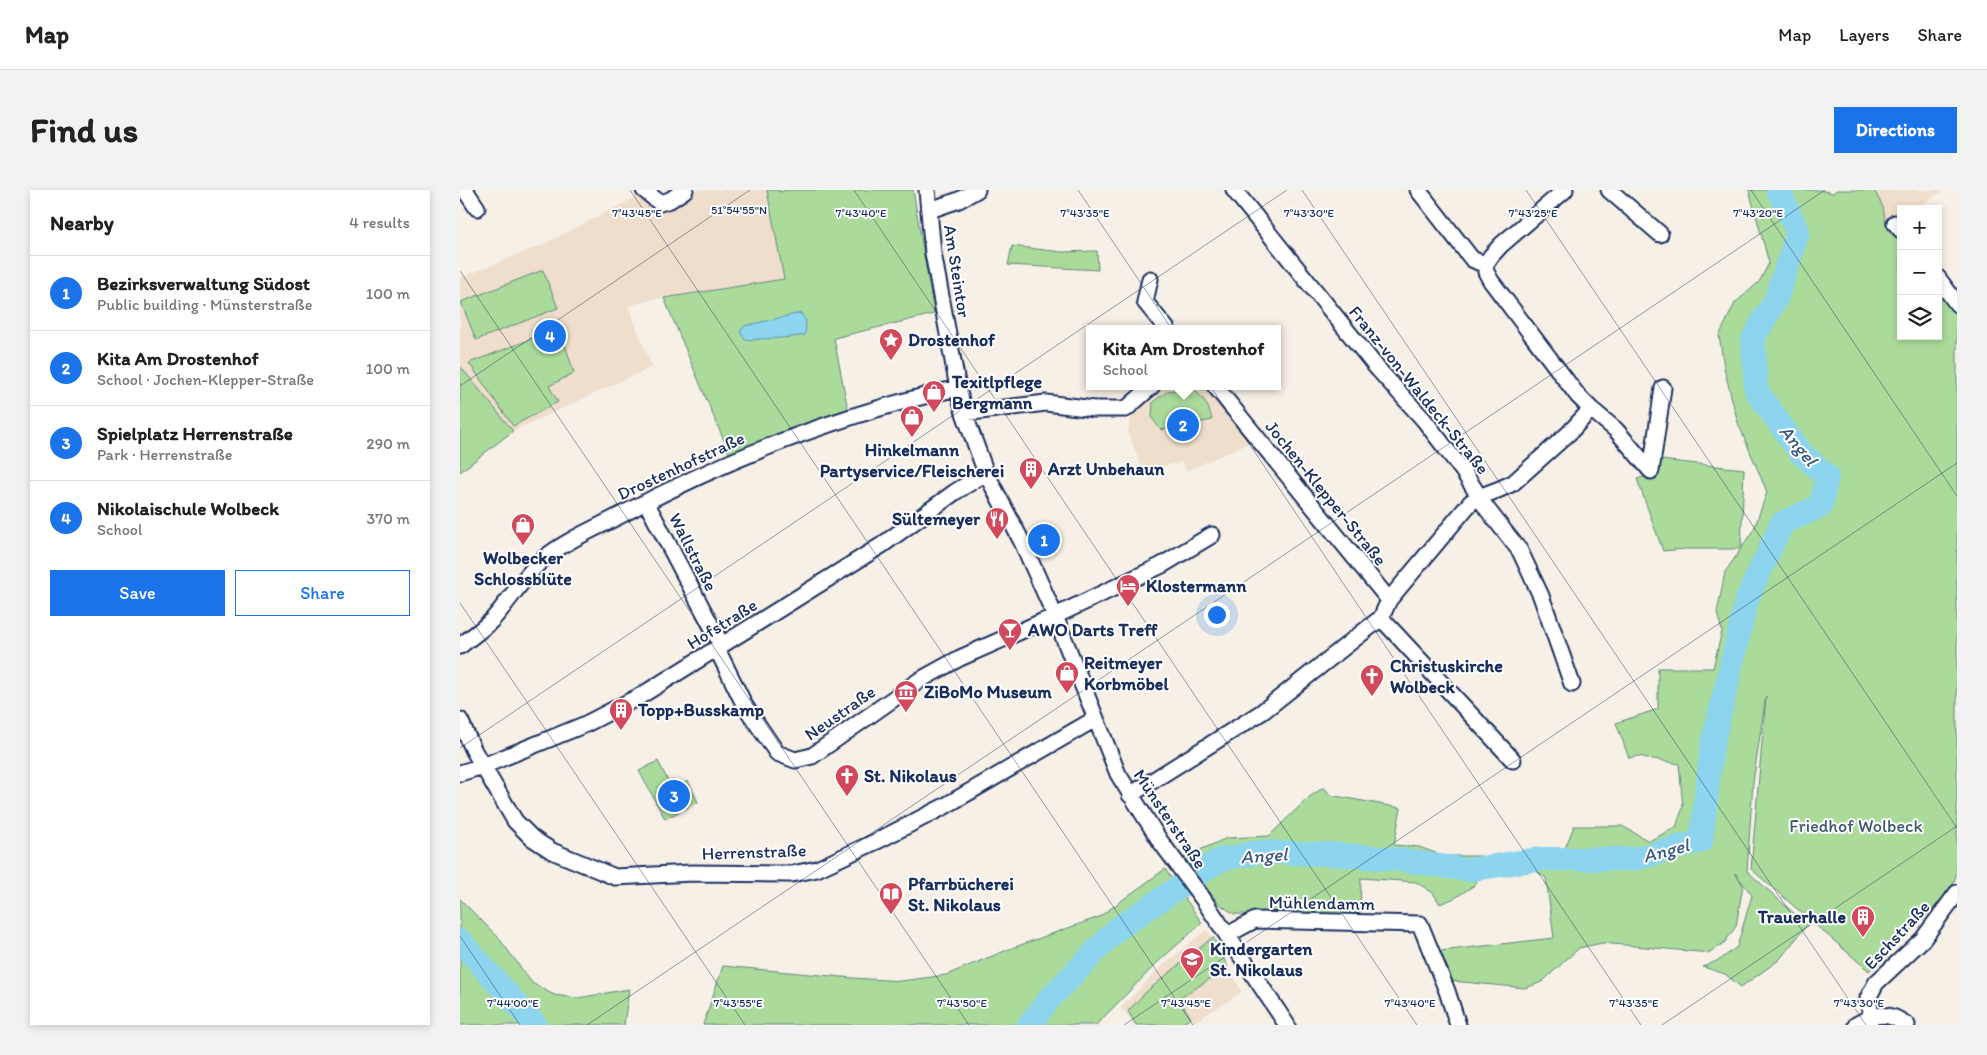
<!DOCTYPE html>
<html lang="en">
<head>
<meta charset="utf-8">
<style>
  :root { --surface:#fff; --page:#f2f2f2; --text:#222; --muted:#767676; --line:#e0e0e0; --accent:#1a73e8 }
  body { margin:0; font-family:Itim,sans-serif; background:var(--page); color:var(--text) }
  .controls { position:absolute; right:15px; top:15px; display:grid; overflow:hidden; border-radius:0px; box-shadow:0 2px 8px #0003 }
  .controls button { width:45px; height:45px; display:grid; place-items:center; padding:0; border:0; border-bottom:1px solid var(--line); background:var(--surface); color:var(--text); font:25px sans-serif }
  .you { position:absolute; left:756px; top:424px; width:18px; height:18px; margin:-12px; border:4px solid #fff; border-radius:50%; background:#1a73e8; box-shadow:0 0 0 8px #1a73e833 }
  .badge { display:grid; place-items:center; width:32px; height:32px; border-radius:50%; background:var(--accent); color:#fff; font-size:16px; font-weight:700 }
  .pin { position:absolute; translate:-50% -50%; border:2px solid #fff; box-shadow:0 1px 5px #0006 }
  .popup { position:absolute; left:626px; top:135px; width:195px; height:65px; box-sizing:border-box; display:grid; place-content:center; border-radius:0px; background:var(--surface); filter:drop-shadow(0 1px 4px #0005); font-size:16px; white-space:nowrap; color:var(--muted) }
  .popup b { font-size:19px; color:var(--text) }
  .popup::after { content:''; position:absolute; left:50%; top:100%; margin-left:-10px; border:10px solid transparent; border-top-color:var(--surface) }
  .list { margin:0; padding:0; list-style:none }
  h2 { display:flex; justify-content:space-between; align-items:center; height:65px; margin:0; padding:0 20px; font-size:21px }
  h2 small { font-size:16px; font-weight:400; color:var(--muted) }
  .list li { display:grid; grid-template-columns:32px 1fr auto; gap:15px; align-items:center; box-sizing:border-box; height:75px; padding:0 20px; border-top:1px solid var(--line) }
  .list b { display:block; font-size:19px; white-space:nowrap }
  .list p { margin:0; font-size:16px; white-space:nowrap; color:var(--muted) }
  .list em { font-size:16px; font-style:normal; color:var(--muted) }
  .actions { display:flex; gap:10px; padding:15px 20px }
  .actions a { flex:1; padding:11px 0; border:1px solid var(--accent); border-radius:0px; text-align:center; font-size:18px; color:var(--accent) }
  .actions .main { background:var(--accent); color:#fff }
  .icon { flex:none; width:28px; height:28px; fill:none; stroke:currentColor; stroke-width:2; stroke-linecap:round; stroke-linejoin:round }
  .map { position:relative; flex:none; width:1497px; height:835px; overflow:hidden; border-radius:0px }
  header { display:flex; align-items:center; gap:30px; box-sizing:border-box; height:70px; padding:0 25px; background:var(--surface); border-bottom:1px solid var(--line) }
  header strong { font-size:24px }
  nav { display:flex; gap:28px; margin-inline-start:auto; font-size:18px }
  .intro { display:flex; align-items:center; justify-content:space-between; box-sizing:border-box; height:120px; padding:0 30px }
  h1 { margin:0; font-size:35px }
  .button { padding:12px 22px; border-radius:0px; background:var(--accent); color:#fff; font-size:18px; font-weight:700 }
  main { display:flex; gap:30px; padding:0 30px }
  aside { flex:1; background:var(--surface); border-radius:0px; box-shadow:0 2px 8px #0003 }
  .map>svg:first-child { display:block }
  .built { fill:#eedecb }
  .green { fill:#aadb9b; stroke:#62857c }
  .water { fill:#8dd5ef; stroke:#5f93b5 }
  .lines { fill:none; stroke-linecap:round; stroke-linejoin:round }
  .river { stroke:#8dd5ef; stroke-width:24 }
  .minor-casing { stroke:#1b2f5e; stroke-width:19 }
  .minor { stroke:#fff; stroke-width:15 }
  .ticks { fill:none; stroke:#1b2f5e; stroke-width:1; stroke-opacity:0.45 }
  .labels { text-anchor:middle; stroke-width:4; stroke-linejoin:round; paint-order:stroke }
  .street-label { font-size:18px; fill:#1b2f5e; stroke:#fff }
  .poi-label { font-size:18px; font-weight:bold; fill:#1b2f5e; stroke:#fff; text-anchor:start }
  .park-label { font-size:18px; fill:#3f5a6d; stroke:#fff }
  .water-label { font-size:19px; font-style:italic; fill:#385882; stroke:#fff }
  .ticks-label { font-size:12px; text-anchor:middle; fill:#1b2f5e; stroke:#fff; stroke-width:4; stroke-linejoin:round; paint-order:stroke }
</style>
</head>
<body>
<header>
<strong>Map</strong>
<nav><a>Map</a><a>Layers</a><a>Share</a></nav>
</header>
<div class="intro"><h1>Find us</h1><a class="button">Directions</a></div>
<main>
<aside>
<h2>Nearby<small>4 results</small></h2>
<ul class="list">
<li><span class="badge">1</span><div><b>Bezirksverwaltung Südost</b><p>Public building · Münsterstraße</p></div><em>100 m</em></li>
<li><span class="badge">2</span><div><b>Kita Am Drostenhof</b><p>School · Jochen-Klepper-Straße</p></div><em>100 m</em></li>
<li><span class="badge">3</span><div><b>Spielplatz Herrenstraße</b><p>Park · Herrenstraße</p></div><em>290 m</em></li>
<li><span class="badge">4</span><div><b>Nikolaischule Wolbeck</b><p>School</p></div><em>370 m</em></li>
</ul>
<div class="actions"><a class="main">Save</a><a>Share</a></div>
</aside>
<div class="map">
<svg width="1497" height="835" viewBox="0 0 1497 835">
  <rect width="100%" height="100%" fill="#f7f0e7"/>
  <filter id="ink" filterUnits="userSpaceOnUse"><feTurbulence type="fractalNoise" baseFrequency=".02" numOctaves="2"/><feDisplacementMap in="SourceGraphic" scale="10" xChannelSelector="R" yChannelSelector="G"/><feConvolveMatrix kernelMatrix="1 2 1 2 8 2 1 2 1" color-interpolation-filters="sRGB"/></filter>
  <g filter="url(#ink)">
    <path class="built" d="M225,0H307L324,89L194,109L168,116L192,177L53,241L0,176V88L82,55L186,2L200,13Z
      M1414,0H1484L1456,19H1441V29L1430,36Z
      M704,196H743L791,252L726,281L722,272L683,281L668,242L671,228Z
      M747,739L782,802L734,832L731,829L720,835H675L661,817L701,777Z"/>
    <path class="green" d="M307,0H319V2L327,0H453L474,124L374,148L389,225L269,263L204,108L324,89Z
      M1289,0H1360L1373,3L1376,0H1414L1423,17L1426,35L1441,48V146H1478V101L1497,126V683L1490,702L1409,781L1291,679L1306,506L1293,592L1287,681L1347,735L1319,770L1281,797L1265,784L1243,777L1261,769L1277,757L1292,705L1275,683L1283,695L1276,736L1265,752L1250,763L1142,753L1119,758L1082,792L1065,798L992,791L980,761L1094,748L1086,688L1073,679L1147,673H1179L1246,653L1253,585L1242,583L1237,630L1231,645L1190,658L1104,661L1114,636H1162L1189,651L1216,637L1223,617L1219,574L1178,566L1169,568L1156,533L1198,519V478H1253L1262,441L1257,423L1265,382L1281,359H1225L1203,361L1177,289L1193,284L1200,270L1284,279L1281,358L1294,339L1307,302L1278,233L1265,182L1259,146L1275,113L1299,92L1309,73Z
      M552,56L602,62L637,61L638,80L548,75Z
      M83,80L98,118L16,150L1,112Z
      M100,138L114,183L89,196L98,212L53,236L9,173Z
      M0,176L53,241L0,282Z
      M722,196H732C743,210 748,211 752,230L701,240L692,228L693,212L708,201L722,199Z
      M198,571L212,599L228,591L238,612L205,629L179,581Z
      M864,597L870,605L941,618L934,655L959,657L984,666H1021L1016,694L995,708L980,714L973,703L956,692L901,688L900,726L774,724L758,713L724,667L767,648L809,646L848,608Z
      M705,679L742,733L700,770L636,835H243L263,776L393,788L441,791L486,785L552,758L639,727Z
      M0,709L38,747L72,793L94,805L118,808L169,799L164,835H0Z
      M753,747L768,777L719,809L731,828L720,835H676L668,821L686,802Z"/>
    <path class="water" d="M341,123L346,131L345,145C325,149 306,148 285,150L280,142L284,136Z"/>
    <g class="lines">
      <path class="river" d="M0,751L75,835
        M569,835L591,807L657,739L759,670L799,662L867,664L934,669L1008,680L1079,669H1174L1241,651L1252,556L1287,409L1322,333L1361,316L1367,286L1340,262L1296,200L1293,149L1316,109L1338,42L1318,0"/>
      <g class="minor-casing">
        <path id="minor" d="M5,0L17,18
          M184,0L200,13L210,10L225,0
          M467,0L473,63L498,198L504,223L526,283L562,352L595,426L658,584L700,651L743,709L827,835
          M774,0L917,178L964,230L1003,281L1027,319L1060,361L1081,406L1112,494
          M958,0L1012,69L1025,75
          M1149,0L1200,44
          M470,20L499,10L517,0
          M1435,33L1441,40
          M1025,75L1031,66L1041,55L1105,0
          M1478,88L1497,114
          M690,89L685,112L707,139
          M755,196L929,410
          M1131,219L1156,240L1191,281L1203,198
          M504,223L586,213L634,219H666L692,196
          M186,312L262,456
          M921,428L1053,570
          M0,456C10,448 23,439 32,430C50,410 63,387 83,369C105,351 134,339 159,326C266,269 380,224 498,198
          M257,459L285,516L317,563L335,570L352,566L460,490L500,468L595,426L702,375L752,345
          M0,530L14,561L55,631L72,648L92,661L155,687L232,683L332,684L357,679L417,651L485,616L635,529
          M0,583L23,576L126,534L182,505L422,355L495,302L526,283
          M670,605L802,522L912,435L921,428L929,410L1011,312L1019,307L1040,299L1053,293L1109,243L1131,219L1118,206L1031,91L1026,82L1025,75
          M767,745L795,730L960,734L987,801L998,835
          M1411,826L1408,808L1416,793L1463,749L1497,703
          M1396,835C1416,823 1427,821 1447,835"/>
      </g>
      <use href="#minor" class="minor"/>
    </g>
  </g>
  <path class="ticks" d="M170,0L733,835M394,0L957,835M618,0L1181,835M842,0L1406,835M1066,0L1497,638M1291,0L1497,306M0,81L509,835M0,196L290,0M0,413L285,835M0,558L827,0M0,746L60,835M127,835L1365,0M664,835L1497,273M1202,835L1497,636"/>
  <defs>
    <g id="sight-pin" transform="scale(1.25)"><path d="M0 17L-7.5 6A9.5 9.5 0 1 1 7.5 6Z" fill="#d1495b" stroke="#fff"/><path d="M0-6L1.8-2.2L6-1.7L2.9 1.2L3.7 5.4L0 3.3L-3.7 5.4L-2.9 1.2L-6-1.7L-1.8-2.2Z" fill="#fff"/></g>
    <g id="shop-pin" transform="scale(1.25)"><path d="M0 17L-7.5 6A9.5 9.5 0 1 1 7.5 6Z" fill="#d1495b" stroke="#fff"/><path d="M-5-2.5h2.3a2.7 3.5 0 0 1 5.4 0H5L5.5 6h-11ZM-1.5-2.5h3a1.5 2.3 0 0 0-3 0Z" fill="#fff"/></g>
    <g id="building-pin" transform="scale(1.25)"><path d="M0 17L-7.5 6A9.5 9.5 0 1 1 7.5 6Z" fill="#d1495b" stroke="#fff"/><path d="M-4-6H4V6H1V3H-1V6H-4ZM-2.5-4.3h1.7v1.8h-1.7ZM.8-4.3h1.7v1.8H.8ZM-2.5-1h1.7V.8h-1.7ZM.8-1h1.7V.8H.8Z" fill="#fff"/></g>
    <g id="restaurant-pin" transform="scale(1.25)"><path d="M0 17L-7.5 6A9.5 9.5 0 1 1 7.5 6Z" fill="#d1495b" stroke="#fff"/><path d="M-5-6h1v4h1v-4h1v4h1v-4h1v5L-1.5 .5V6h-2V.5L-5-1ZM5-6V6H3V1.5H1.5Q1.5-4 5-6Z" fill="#fff"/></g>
    <g id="hotel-pin" transform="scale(1.25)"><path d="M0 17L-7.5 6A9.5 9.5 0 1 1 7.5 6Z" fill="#d1495b" stroke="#fff"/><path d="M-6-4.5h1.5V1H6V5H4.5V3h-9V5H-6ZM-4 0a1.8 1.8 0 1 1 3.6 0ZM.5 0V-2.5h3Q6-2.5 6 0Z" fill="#fff"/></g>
    <g id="bar-pin" transform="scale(1.25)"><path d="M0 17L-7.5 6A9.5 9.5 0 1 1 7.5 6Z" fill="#d1495b" stroke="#fff"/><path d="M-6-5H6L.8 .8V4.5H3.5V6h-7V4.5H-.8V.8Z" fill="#fff"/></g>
    <g id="church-pin" transform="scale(1.25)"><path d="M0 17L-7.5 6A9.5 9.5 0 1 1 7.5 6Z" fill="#d1495b" stroke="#fff"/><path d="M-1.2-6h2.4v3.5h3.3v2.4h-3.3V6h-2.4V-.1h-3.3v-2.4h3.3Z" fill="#fff"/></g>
    <g id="museum-pin" transform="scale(1.25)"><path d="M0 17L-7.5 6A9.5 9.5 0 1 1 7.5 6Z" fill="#d1495b" stroke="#fff"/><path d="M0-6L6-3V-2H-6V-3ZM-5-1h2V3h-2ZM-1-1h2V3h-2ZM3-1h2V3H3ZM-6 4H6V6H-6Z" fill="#fff"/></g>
    <g id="library-pin" transform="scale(1.25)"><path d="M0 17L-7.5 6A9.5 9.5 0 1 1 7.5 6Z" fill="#d1495b" stroke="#fff"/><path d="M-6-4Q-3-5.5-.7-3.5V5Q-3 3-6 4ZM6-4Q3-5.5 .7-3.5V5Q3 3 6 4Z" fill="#fff"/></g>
    <g id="school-pin" transform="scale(1.25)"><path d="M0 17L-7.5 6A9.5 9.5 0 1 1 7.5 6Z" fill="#d1495b" stroke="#fff"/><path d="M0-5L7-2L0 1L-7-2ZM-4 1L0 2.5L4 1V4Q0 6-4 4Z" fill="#fff"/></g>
  </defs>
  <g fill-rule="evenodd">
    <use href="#sight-pin" x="431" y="150"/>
    <use href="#shop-pin" x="474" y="202"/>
    <use href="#shop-pin" x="452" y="227"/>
    <use href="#building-pin" x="571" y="279"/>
    <use href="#restaurant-pin" x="537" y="329"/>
    <use href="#shop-pin" x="63" y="335"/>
    <use href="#hotel-pin" x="668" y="396"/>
    <use href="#bar-pin" x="550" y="440"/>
    <use href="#shop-pin" x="607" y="483"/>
    <use href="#church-pin" x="912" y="486"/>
    <use href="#museum-pin" x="446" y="502"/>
    <use href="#building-pin" x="161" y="520"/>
    <use href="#church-pin" x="387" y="586"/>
    <use href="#library-pin" x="431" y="704"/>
    <use href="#building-pin" x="1403" y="727"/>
    <use href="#school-pin" x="732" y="769"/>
  </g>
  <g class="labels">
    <g class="street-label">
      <text transform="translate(497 81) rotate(81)" y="6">Am Steintor</text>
      <text transform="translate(959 200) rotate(51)" y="6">Franz-von-Waldeck-Straße</text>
      <text transform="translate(221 276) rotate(-25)" y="6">Drostenhofstraße</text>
      <text transform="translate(866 303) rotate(51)" y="6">Jochen-Klepper-Straße</text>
      <text transform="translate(233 362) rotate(63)" y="6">Wallstraße</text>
      <text transform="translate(262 434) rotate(-32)" y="6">Hofstraße</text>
      <text transform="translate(380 523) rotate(-35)" y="6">Neustraße</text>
      <text transform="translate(710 629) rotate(56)" y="6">Münsterstraße</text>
      <text transform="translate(294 662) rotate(-2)" y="6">Herrenstraße</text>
      <text transform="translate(862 713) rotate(1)" y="6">Mühlendamm</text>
      <text transform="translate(1437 745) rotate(-47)" y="6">Eschstraße</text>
    </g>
    <g class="poi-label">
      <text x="448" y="156">Drostenhof</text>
      <text x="492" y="198">Texitlpflege<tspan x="492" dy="21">Bergmann</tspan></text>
      <text x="452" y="266" text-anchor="middle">Hinkelmann<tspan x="452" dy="21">Partyservice/Fleischerei</tspan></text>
      <text x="588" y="285">Arzt Unbehaun</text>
      <text x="520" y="335" text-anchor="end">Sültemeyer</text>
      <text x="63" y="374" text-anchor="middle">Wolbecker<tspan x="63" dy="21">Schlossblüte</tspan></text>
      <text x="686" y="402">Klostermann</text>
      <text x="568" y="446">AWO Darts Treff</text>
      <text x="624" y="479">Reitmeyer<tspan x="624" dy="21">Korbmöbel</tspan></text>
      <text x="930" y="482">Christuskirche<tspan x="930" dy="21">Wolbeck</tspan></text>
      <text x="464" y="508">ZiBoMo Museum</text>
      <text x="178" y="526">Topp+Busskamp</text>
      <text x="404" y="592">St. Nikolaus</text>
      <text x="448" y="700">Pfarrbücherei<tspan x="448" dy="21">St. Nikolaus</tspan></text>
      <text x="1386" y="733" text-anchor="end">Trauerhalle</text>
      <text x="750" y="765">Kindergarten<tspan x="750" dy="21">St. Nikolaus</tspan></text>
    </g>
    <g class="park-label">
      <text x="1396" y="642">Friedhof Wolbeck</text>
    </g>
    <g class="water-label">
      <text transform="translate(1339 255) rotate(50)" y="7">Angel</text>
      <text transform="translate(1206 660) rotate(-15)" y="7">Angel</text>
      <text transform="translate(804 665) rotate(-4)" y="7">Angel</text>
    </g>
  </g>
  <g class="ticks-label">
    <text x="279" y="24">51°54'55"N</text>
    <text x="177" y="27">7°43'45"E</text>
    <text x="401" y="27">7°43'40"E</text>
    <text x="625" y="27">7°43'35"E</text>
    <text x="849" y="27">7°43'30"E</text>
    <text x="1073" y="27">7°43'25"E</text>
    <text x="1298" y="27">7°43'20"E</text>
    <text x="53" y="817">7°44'00"E</text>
    <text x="278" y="817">7°43'55"E</text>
    <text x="502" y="817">7°43'50"E</text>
    <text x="726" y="817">7°43'45"E</text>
    <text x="950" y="817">7°43'40"E</text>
    <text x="1174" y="817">7°43'35"E</text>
    <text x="1399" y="817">7°43'30"E</text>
  </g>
</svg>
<div class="controls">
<button>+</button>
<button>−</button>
<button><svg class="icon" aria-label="layers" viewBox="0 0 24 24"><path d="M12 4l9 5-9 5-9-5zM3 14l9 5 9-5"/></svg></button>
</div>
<div class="you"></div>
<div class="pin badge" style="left:584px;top:350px">1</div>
<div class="pin badge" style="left:723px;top:235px">2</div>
<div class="popup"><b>Kita Am Drostenhof</b>School</div>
<div class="pin badge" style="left:214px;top:606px">3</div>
<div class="pin badge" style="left:90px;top:146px">4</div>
</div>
</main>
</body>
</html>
